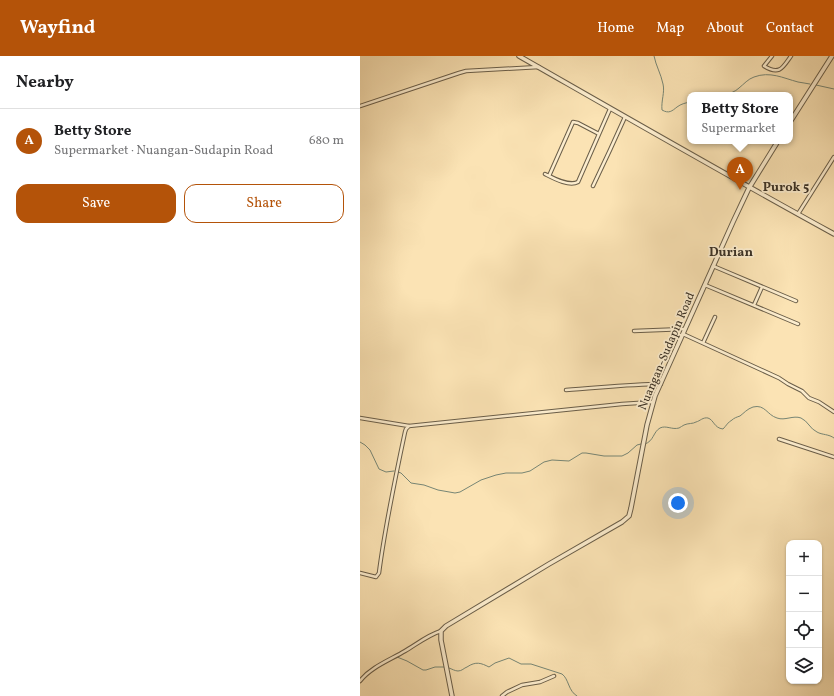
<!DOCTYPE html>
<html lang="en">
<head>
<meta charset="utf-8">
<style>
  :root { --surface:#fff; --page:#f2f2f2; --text:#202124; --muted:#757577; --line:#e0e0e0; --accent:#b45309 }
  body { margin:0; font-family:Vollkorn,serif; background:var(--page); color:var(--text) }
  .controls { position:absolute; right:12px; bottom:12px; display:grid; overflow:hidden; border-radius:8px; box-shadow:0 1px 3px #0004 }
  .controls button { width:36px; height:36px; display:grid; place-items:center; padding:0; border:0; border-bottom:1px solid var(--line); background:var(--surface); color:var(--text); font:20px sans-serif }
  .you { position:absolute; left:318px; top:447px; width:14px; height:14px; margin:-10px; border:3px solid #fff; border-radius:50%; background:#1a73e8; box-shadow:0 0 0 6px #1a73e833 }
  .badge { display:grid; place-items:center; width:26px; height:26px; border-radius:50%; background:var(--accent); color:#fff; font-size:13px; font-weight:700 }
  .pin { position:absolute; translate:-50% -33px; filter:drop-shadow(0 1px 2px #0008) }
  .pin::after { content:''; position:absolute; top:21px; width:14px; height:12px; background:inherit; clip-path:polygon(0 0,100% 0,50% 100%) }
  .popup { position:absolute; left:327px; top:36px; width:106px; height:52px; box-sizing:border-box; display:grid; place-content:center; border-radius:8px; background:var(--surface); filter:drop-shadow(0 1px 3px #0005); font-size:13px; white-space:nowrap; color:var(--muted) }
  .popup b { font-size:15px; color:var(--text) }
  .popup::after { content:''; position:absolute; left:50%; top:100%; margin-left:-8px; border:8px solid transparent; border-top-color:var(--surface) }
  .list { margin:0; padding:0; list-style:none }
  h2 { display:flex; justify-content:space-between; align-items:center; height:52px; margin:0; padding:0 16px; font-size:17px }
  h2 small { font-size:13px; font-weight:400; color:var(--muted) }
  .list li { display:grid; grid-template-columns:26px 1fr auto; gap:12px; align-items:center; box-sizing:border-box; height:64px; padding:0 16px; border-top:1px solid var(--line) }
  .list b { display:block; font-size:15px; white-space:nowrap }
  .list p { margin:0; font-size:13px; white-space:nowrap; color:var(--muted) }
  .list em { font-size:13px; font-style:normal; color:var(--muted) }
  .actions { display:flex; gap:8px; padding:12px 16px }
  .actions a { flex:1; padding:9px 0; border:1px solid var(--accent); border-radius:12px; text-align:center; font-size:14px; color:var(--accent) }
  .actions .main { background:var(--accent); color:#fff }
  .icon { flex:none; width:22px; height:22px; fill:none; stroke:currentColor; stroke-width:2; stroke-linecap:round; stroke-linejoin:round }
  .map { position:relative; flex:none; width:474px; height:640px; overflow:hidden }
  header { display:flex; align-items:center; gap:24px; box-sizing:border-box; height:56px; padding:0 20px; background:var(--accent); color:#fff }
  header strong { font-size:19px }
  nav { display:flex; gap:22px; margin-inline-start:auto; font-size:14px }
  main { display:flex }
  aside { flex:1; background:var(--surface) }
  .map>svg:first-child { display:block }
  .lines { fill:none; stroke-linecap:round; stroke-linejoin:round }
  .stream { stroke:#778675; stroke-width:1 }
  .minor-casing { stroke:#6a5e49; stroke-width:4.5 }
  .tertiary-casing { stroke:#6a5e49; stroke-width:5.5 }
  .minor { stroke:#fcedce; stroke-width:2.5 }
  .tertiary { stroke:#fcedce; stroke-width:3.5 }
  .labels { text-anchor:middle; stroke-width:3.5; stroke-linejoin:round; paint-order:stroke }
  .street-label { font-size:12px; fill:#3a3125; stroke:#fcedce }
  .neighbourhood-label { font-size:13px; font-weight:bold; fill:#3a3125; stroke:#fcedce }
</style>
</head>
<body>
<header>
<strong>Wayfind</strong>
<nav><a>Home</a><a>Map</a><a>About</a><a>Contact</a></nav>
</header>
<main>
<aside>
<h2>Nearby<small></small></h2>
<ul class="list">
<li><span class="badge">A</span><div><b>Betty Store</b><p>Supermarket · Nuangan-Sudapin Road</p></div><em>680 m</em></li>
</ul>
<div class="actions"><a class="main">Save</a><a>Share</a></div>
</aside>
<div class="map">
<svg width="474" height="640" viewBox="0 0 474 640">
  <rect width="100%" height="100%" fill="#fbe3b4"/>
  <filter id="stains"><feTurbulence type="fractalNoise" baseFrequency=".005" numOctaves="4"/><feColorMatrix values="0 0 0 0 .2 0 0 0 0 .09 0 0 0 0 .02 0 0 0 .5 -.17"/></filter>
  <radialGradient id="worn" r=".72"><stop offset=".6" stop-color="#630" stop-opacity="0"/><stop offset="1" stop-color="#630" stop-opacity=".3"/></radialGradient>
  <g class="lines">
    <path class="stream" d="M294,0C296,10 301,18 303,28C305,36 301,45 302,54C309,58 312,55 317,51C321,48 325,47 330,46
      M456,29L474,33
      M365,39C370,37 375,36 379,32C384,28 388,23 394,21C410,15 423,22 438,26C442,27 446,27 450,28
      M0,386L5,389L10,394L19,413L26,416L34,415
      M285,388C294,385 293,376 300,372C306,369 312,374 319,372C321,371 322,370 324,369C328,367 333,368 336,366C340,365 343,361 348,362C354,364 354,372 363,373C366,370 368,366 372,364C374,362 377,361 380,360C384,357 387,353 393,351C405,348 407,359 417,362C425,365 433,359 441,362C448,365 450,373 457,376C462,379 469,378 474,382
      M38,416L41,417L51,427L64,429L78,434L95,437L100,436L121,424L136,419L146,417H162L170,415L184,406L192,404L209,405L222,397H226L244,400H262L268,397L277,389L281,388
      M37,601L47,605L63,614H66L75,611H84
      M89,612C92,613 95,615 98,615C102,615 104,612 107,611C116,605 121,607 129,611L135,607L149,602L161,608H171L202,618C209,623 208,635 217,640"/>
    <g class="minor-casing">
      <path id="minor" d="M412,0L404,10C420,20 423,11 431,0
        M0,50L99,17L106,15L179,11
        M185,118C193,122 209,131 218,126L250,53
        M189,120L213,66L218,67L239,78
        M233,130L250,94L265,61
        M438,158L474,101
        M353,210L436,245
        M345,229L438,268
        M394,249L402,231
        M274,275L325,273
        M323,278L419,322L428,328L442,335L449,342L459,346L474,356
        M343,287L355,261
        M206,334C238,332 269,328 301,328
        M0,362L49,370L262,348L293,346
        M419,383L474,401
        M0,517L16,521L19,517C25,470 35,423 45,376L46,373L49,370
        M0,625C11,611 30,604 45,595C57,588 68,579 81,575
        M142,640L147,636L162,629L180,626L194,620"/>
    </g>
    <g class="tertiary-casing">
      <path id="tertiary" d="M159,0C264,60 368,120 474,178
        M430,66L472,0
        M92,640L81,584V575L86,570L189,508L262,466L269,460L271,452L287,369L295,340L373,166L389,132L418,85"/>
    </g>
    <use href="#minor" class="minor"/>
    <use href="#tertiary" class="tertiary"/>
  </g>
  <g class="labels">
    <g class="street-label">
      <text transform="translate(306 295) rotate(-67)" y="4">Nuangan-Sudapin Road</text>
    </g>
    <g class="neighbourhood-label">
      <text x="426" y="135">Purok 5</text>
      <text x="371" y="200">Durian</text>
    </g>
  </g>
  <rect width="100%" height="100%" filter="url(#stains)"/>
  <rect width="100%" height="100%" fill="url(#worn)"/>
</svg>
<div class="controls">
<button>+</button>
<button>−</button>
<button><svg class="icon" aria-label="locate" viewBox="0 0 24 24"><circle cx="12" cy="12" r="6"/><path d="M12 2v4M12 18v4M2 12h4M18 12h4"/></svg></button>
<button><svg class="icon" aria-label="layers" viewBox="0 0 24 24"><path d="M12 4l9 5-9 5-9-5zM3 14l9 5 9-5"/></svg></button>
</div>
<div class="you"></div>
<div class="pin badge" style="left:380px;top:134px">A</div>
<div class="popup"><b>Betty Store</b>Supermarket</div>
</div>
</main>
</body>
</html>
